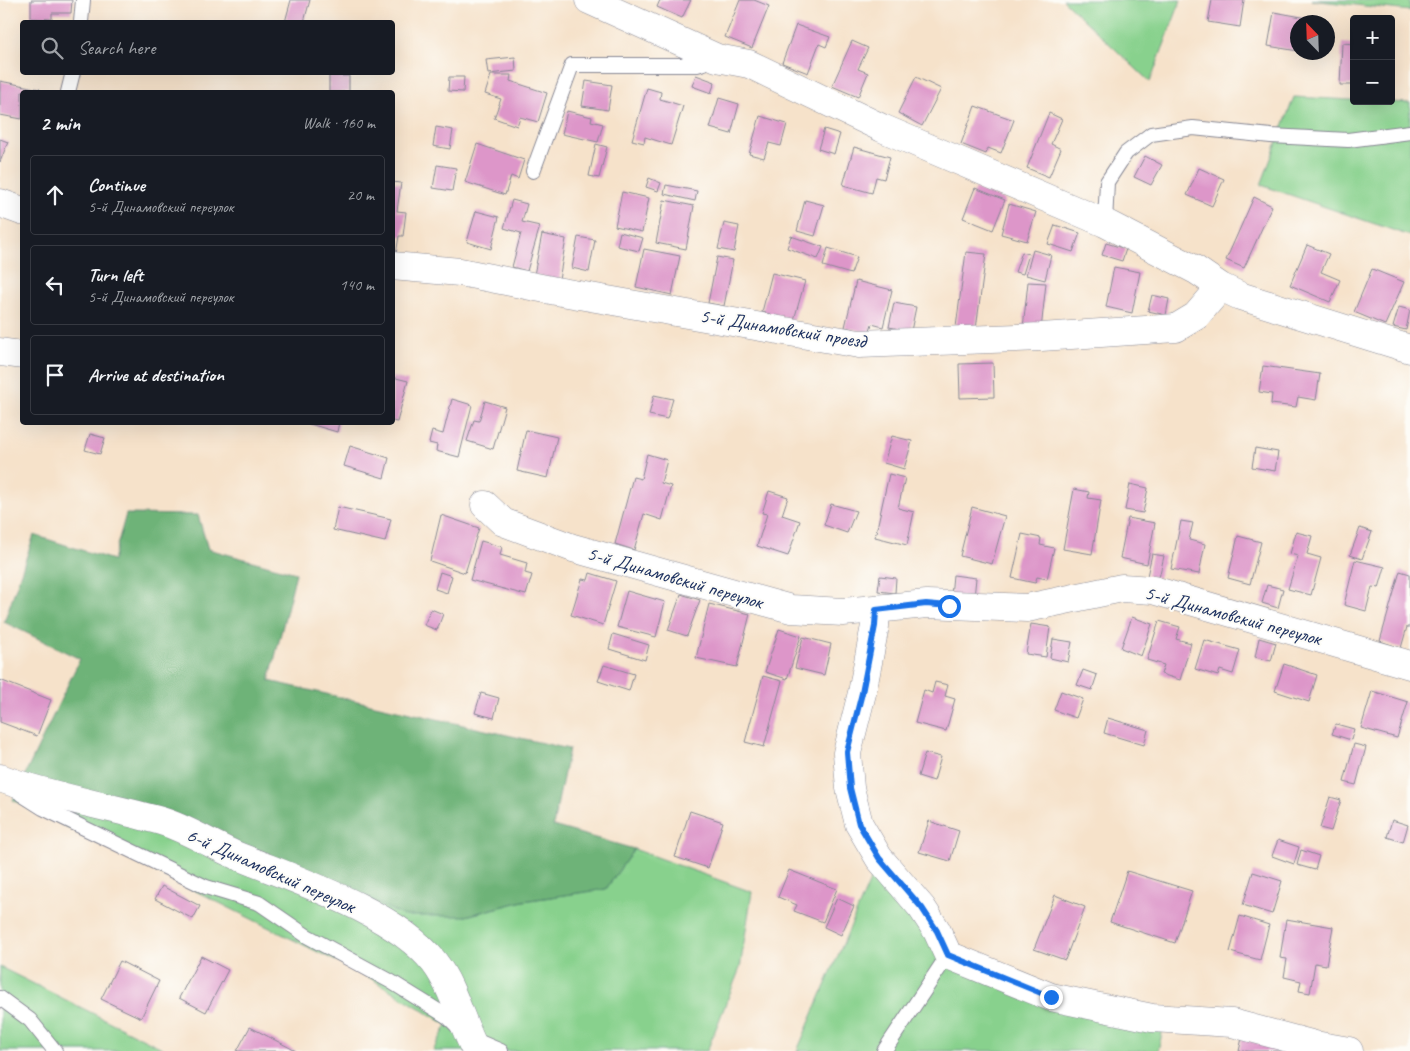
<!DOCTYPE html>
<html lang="en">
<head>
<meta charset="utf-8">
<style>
  :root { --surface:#171b24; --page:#242831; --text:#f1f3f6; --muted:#9ea1a6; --line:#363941 }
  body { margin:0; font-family:Caveat,sans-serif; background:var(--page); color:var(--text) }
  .controls { position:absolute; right:15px; top:15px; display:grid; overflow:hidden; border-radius:5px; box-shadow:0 5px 20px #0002 }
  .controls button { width:45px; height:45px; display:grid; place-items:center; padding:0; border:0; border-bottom:1px solid var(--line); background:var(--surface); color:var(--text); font:25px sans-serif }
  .compass { position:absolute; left:1290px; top:15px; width:45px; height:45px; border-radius:50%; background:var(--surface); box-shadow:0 5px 20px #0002; rotate:337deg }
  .stop { position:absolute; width:15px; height:15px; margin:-11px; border:4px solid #1a73e8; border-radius:50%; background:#fff }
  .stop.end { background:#1a73e8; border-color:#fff; box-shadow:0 1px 5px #0008 }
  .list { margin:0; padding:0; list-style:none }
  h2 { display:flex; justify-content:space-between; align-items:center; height:65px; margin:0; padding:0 20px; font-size:21px }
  h2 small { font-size:16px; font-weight:400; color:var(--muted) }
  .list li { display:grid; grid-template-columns:32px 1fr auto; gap:15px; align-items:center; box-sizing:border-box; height:80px; margin:0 10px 10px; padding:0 10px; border:1px solid var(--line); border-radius:5px }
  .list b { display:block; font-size:19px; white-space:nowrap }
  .list p { margin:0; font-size:16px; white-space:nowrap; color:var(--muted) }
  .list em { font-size:16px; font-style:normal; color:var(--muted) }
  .icon { flex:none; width:28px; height:28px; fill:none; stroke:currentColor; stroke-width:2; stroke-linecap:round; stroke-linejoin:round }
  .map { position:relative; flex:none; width:1410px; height:1051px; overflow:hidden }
  .search { position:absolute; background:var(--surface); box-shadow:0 5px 20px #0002; left:20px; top:20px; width:375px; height:55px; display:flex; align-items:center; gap:12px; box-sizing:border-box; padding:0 18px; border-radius:5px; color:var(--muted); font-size:19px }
  .panel { position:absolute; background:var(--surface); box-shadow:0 5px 20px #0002; left:20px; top:90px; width:375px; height:335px; border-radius:5px }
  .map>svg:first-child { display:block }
  .green { fill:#88d18d; stroke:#528076 }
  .forest { fill:#6eb378; stroke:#44716b }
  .building { fill:#dd96c9 }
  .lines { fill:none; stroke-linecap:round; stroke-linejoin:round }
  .lane-casing { stroke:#888894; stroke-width:16 }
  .street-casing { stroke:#888894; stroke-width:29 }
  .lane { stroke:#fff; stroke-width:14 }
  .street { stroke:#fff; stroke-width:28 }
  .route { stroke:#1a73e8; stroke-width:6 }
  .labels { text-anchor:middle; stroke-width:4; stroke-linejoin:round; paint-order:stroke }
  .street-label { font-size:20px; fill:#1b2f5e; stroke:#fdfcf7 }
</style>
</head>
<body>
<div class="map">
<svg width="1410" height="1051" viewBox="0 0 1410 1051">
  <rect width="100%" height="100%" fill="#fdfcf7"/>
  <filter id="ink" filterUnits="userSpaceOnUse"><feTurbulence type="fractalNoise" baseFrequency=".02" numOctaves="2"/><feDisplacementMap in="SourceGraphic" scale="10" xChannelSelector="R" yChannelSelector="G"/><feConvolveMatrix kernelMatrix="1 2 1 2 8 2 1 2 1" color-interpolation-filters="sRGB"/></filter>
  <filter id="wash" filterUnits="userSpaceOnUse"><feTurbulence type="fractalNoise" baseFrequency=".0096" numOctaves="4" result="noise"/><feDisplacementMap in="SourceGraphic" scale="20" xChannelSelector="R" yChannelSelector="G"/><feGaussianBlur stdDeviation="1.12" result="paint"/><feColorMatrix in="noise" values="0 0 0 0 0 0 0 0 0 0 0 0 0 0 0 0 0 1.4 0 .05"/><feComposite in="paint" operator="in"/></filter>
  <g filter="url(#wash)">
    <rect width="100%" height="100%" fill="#f6e2ca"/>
    <path class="green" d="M1063,0H1181L1150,82Z
      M1311,0H1410V11Z
      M1294,97L1410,103V236L1261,185Z
      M23,779L466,916L523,901L606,889L634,849L752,892L740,968L707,1051H433L447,1025L372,979L13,800Z
      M876,867L937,951L1164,1024L1158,1051H797Z
      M0,967L168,1051H0Z"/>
    <path class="forest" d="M126,514L198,515L208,549L296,573L269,681L569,749L553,826L634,849L606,889L523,901L466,916H404L364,897L23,779L80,659L4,622L34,535L113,560Z"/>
    <g id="blocks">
      <path class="building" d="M31,0H72L71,13H52V19L31,18Z
        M291,0H310L304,22H285Z
        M660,0H691L682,18L657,7Z
        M740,0H754L769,6L752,48L725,37Z
        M1212,0H1244L1240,27L1208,22Z
        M1274,12L1313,19V22H1298V51L1268,46Z
        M796,25L830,37L826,47L819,44L808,73L782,63Z
        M852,41L868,48L858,69L868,73L858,97L832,86Z
        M1342,43L1354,44V85H1340Z
        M515,57L516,71L488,74L486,60Z
        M491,75H511L510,81L547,93L538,122L520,117L517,126L494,118L501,99L485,94Z
        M696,75L715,82L711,93L692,86Z
        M329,76H349V92H329Z
        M449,77H464L463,92L448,91Z
        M916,77L941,89L922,126L898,113Z
        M0,81L40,89L39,92H22V119L0,115Z
        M586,81L612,85L608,110L582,106Z
        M647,88L661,92L660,99L683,106L671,145L645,137L644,143L632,140Z
        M719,98L739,104L731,134L710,128Z
        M975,106L1014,120L1001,153L988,148L986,154L961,144Z
        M567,111L592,117L591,121L603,124L598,142L562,134Z
        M1049,113L1062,119L1051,144L1061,149L1049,177L1027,168Z
        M760,116L787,124L781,146L769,143L764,158L749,154Z
        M436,127L453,130L450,149L433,146Z
        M824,129L840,134L834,154L818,149Z
        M0,139L8,142L0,162Z
        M477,144L524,160L518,179L511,176L505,195L465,182Z
        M596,144L607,147L599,178L589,176Z
        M854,147L890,157L884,179L876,177L872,193L843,185Z
        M1145,156L1162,165L1151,185L1134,177Z
        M437,165L456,168L452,191L433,188Z
        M1199,168L1224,179L1212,206L1187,195Z
        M649,178L661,183L658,191L646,187Z
        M392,182L401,183L397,211L406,212L403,236H399L396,254H392Z
        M666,185L697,191L695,201L664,194Z
        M975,188L1005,200L993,230L963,218Z
        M622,192L649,198L642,232L615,226Z
        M1254,197L1272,206L1244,268L1226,260Z
        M512,200L527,204L522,222L540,226L527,271L512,267L521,233L504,228Z
        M664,200L694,206L686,249L656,243Z
        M805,200L824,205L815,236L797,231Z
        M1009,204L1036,212L1027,241L1001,234Z
        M476,211L499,217L491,249L467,242Z
        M724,223L739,226L734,252L718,249Z
        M1055,225L1080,233L1073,252L1048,244Z
        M620,232L643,238L639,251L617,246Z
        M542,234L566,239L559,280L534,275Z
        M791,236L823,247L818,259L787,248Z
        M578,237L595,240L589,272L572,268Z
        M1106,243L1126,249L1122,261L1102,255Z
        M1307,245L1329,254L1321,272L1340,280L1330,302L1290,285Z
        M828,248L857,257L851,274L823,266Z
        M644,249L680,256L672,295L636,287Z
        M1033,250L1051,255L1045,280L1026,275Z
        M966,252L986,254L976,329L956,327Z
        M1022,252L1029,254L1023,274L1015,272Z
        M717,257L733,260L724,306L708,303Z
        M1114,267L1140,272L1132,313L1106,307Z
        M1372,269L1404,282L1385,325L1354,312Z
        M772,273L805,281L794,320L762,312Z
        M856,281L892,290L883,327L872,324L869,333L845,327Z
        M1028,282L1046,283L1041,330L1023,328Z
        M1152,295L1169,299L1166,315L1148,311Z
        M894,303L916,307L911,331L889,327Z
        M1399,307L1410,310L1406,330L1393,327Z
        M993,363L994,397L960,398L959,364Z
        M1263,366L1320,374L1316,400L1298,397L1296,407L1271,404L1272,394L1259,392Z
        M392,377L408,381L397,422L392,421Z
        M654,395L673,399L667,419L649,415Z
        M452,399L472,405L459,457L436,451L437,445L429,443L432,431L443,434Z
        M485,401L505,407L493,449L467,441L474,420L479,421Z
        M303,422H339L337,432Z
        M526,430L557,437L548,478L517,471Z
        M90,434L105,438L100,454L85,450Z
        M892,436L912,441L904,469L884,463Z
        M350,446L389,458L384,478L344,466Z
        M1255,448L1278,452L1275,471L1252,467Z
        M647,454L667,460L661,483L671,486L662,520L644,514L634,550L615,544L633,477L641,479Z
        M889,474L905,478L898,508L914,512L907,545L875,537Z
        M1130,484L1148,488L1143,513L1125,510Z
        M1074,489L1089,492L1088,498L1101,500L1092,554L1063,549Z
        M769,491L788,497L782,515L800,521L788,556L757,546L767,514L762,513Z
        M831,504L856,511L847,533L824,525Z
        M338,507L391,519L385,542L333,530Z
        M972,507L1005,516L992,564L960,556Z
        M441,515L479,528L465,573L430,561Z
        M1128,518L1155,523L1147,564L1120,558Z
        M1181,521L1193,523L1189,540L1205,544L1199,574L1171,569Z
        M1360,528L1372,532L1362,559L1350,555Z
        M1296,532L1312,536L1307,554L1321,558L1311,595L1288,589L1298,556L1290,554Z
        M1022,534L1041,538L1040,545L1054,548L1047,579L1037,577L1035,583L1012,578Z
        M1238,536L1261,542L1250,584L1228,578Z
        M481,541L502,547L500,555L527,563L525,573L532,575L526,595L470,580Z
        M1152,554L1164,556L1159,578L1147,576Z
        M1355,560L1385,567L1379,588L1372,587L1366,611L1344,605Z
        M1400,571L1410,574V627H1407L1401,648L1380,641Z
        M440,572L452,576L447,593L435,589Z
        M590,573L616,581L603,625L571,615L582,579L588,580Z
        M953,575L976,578L974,598L951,596Z
        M880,576L896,578L895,593L878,591Z
        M1267,585L1283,589L1278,608L1262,603Z
        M627,591L665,602L656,637L617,627Z
        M681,594L700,600L687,636L668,630Z
        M709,604L750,614L737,667L696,658Z
        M431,609L443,614L437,630L424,625Z
        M1132,617L1152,624L1141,656L1121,648Z
        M1159,621L1180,627L1176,639L1191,643L1180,680L1161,674L1164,665L1147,660Z
        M1031,624L1050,627L1046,657L1026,654Z
        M779,629L801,636L787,679L765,672Z
        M613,634L649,645L645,660L609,649Z
        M803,637L831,644L824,675L795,668Z
        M1259,638L1276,643L1271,661L1255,657Z
        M1053,639L1072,642L1068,662L1050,658Z
        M1204,640L1240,650L1233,674L1220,670L1218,676L1195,669Z
        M1284,664L1317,675L1309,702L1275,691Z
        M604,665L634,674L629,691L598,681Z
        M1083,670L1097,675L1092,690L1077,685Z
        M763,676L782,681L764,747L745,742Z
        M0,680L51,700L37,736L0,722Z
        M935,682L948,685L945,696L955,699L946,731L915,723L924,690L932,693Z
        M1061,691L1083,699L1076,718L1054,710Z
        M1372,691L1408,702L1397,738L1361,728Z
        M481,693L499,698L494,718L475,713Z
        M1108,718L1148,730L1144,745L1104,733Z
        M1336,724L1354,729L1351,740L1332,734Z
        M1354,744L1366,747L1356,785L1344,782Z
        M925,753L941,757L934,781L918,776Z
        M1330,797L1341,800L1331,831L1320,828Z
        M690,811L723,822L708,868L675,857Z
        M1392,820L1408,825L1403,842L1387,837Z
        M929,821L959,831L950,861L919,852Z
        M1278,840L1299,847L1294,864L1272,856Z
        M1301,850L1319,856L1315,870L1297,865Z
        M789,870L837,889L823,922L794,911L797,905L778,897Z
        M1127,871L1192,891L1175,943L1110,922Z
        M1253,872L1282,881L1272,914L1243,905Z
        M162,886L200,906L193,919L155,899Z
        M1055,895L1085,907L1065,960L1034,949Z
        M837,898L854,906L841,935L824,927Z
        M1240,916L1269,925L1260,960L1230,952Z
        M1286,919L1333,927L1326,965L1315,963L1310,993L1299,991L1301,981L1284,977L1287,959L1280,958Z
        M201,956L228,970L206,1012L179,998Z
        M120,961L159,981L141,1018L101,999Z
        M250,1027L296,1051H237Z
        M1242,1038L1287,1051H1239Z"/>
    </g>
  </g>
  <g filter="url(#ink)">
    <use href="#blocks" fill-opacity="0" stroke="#888894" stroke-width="1"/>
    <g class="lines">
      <g class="lane-casing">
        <path id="lane" d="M81,22L83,0
          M68,92L73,72
          M533,171L572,65H697L716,59
          M1105,223L1107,182L1126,153L1151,134L1193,128L1271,136L1348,140L1410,132
          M21,794L43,808L206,887L259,903L307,936L390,981L448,1017L468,1037L501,1051
          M0,998L30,1020L55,1051
          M884,1051L948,955"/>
      </g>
      <g class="street-casing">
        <path id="street" d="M589,0L717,58L749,64L882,128L1105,223L1196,270L1221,287L1240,296L1410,349
          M0,203L22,211
          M392,266L460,272L556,291L859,344L1041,337L1176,328L1196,316L1221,287
          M0,352L22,355
          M485,505L503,522L573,548L791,609L843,612L927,604L1027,608L1122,588L1153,590L1410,665
          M876,610L875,626L862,693L847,753L850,788L859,824L879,858L922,908L937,931L948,955L1051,997L1152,1018L1232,1023L1315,1045L1349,1051
          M0,778C52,797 108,806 161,821C188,829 213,846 240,857C299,881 394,912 434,962C454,988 461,1023 476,1051"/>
      </g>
      <use href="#lane" class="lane"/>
      <use href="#street" class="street"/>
    </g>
  </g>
  <g class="lines" filter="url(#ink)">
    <path class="route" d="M949,606L926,604L876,610L875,626L862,693L847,752L850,788L859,824L879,858L922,908L937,931L948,955L1051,997"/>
  </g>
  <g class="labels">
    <g class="street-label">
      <text transform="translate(783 328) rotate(9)" y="7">5-й Динамовский проезд</text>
      <text transform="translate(675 577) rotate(16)" y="7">5-й Динамовский переулок</text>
      <text transform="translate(1233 615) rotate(15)" y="7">5-й Динамовский переулок</text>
      <text transform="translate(271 870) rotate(24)" y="7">6-й Динамовский переулок</text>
    </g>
  </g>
</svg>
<div class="controls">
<button>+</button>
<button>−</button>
</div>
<svg class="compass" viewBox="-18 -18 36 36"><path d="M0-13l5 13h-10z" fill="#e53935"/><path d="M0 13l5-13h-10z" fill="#9ea1a6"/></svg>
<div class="stop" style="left:949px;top:606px"></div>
<div class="stop end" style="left:1051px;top:997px"></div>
<div class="search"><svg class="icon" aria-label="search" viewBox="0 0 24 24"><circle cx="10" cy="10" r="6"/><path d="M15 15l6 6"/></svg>Search here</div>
<section class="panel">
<h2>2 min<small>Walk · 160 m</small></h2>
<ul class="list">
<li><svg class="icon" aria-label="ahead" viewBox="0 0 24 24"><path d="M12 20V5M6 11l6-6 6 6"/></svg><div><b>Continue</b><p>5-й Динамовский переулок</p></div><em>20 m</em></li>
<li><svg class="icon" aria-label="left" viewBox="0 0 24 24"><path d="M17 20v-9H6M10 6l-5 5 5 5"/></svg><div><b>Turn left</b><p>5-й Динамовский переулок</p></div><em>140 m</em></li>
<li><svg class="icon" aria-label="arrive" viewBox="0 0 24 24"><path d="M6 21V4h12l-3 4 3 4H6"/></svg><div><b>Arrive at destination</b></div></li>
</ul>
</section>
</div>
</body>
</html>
